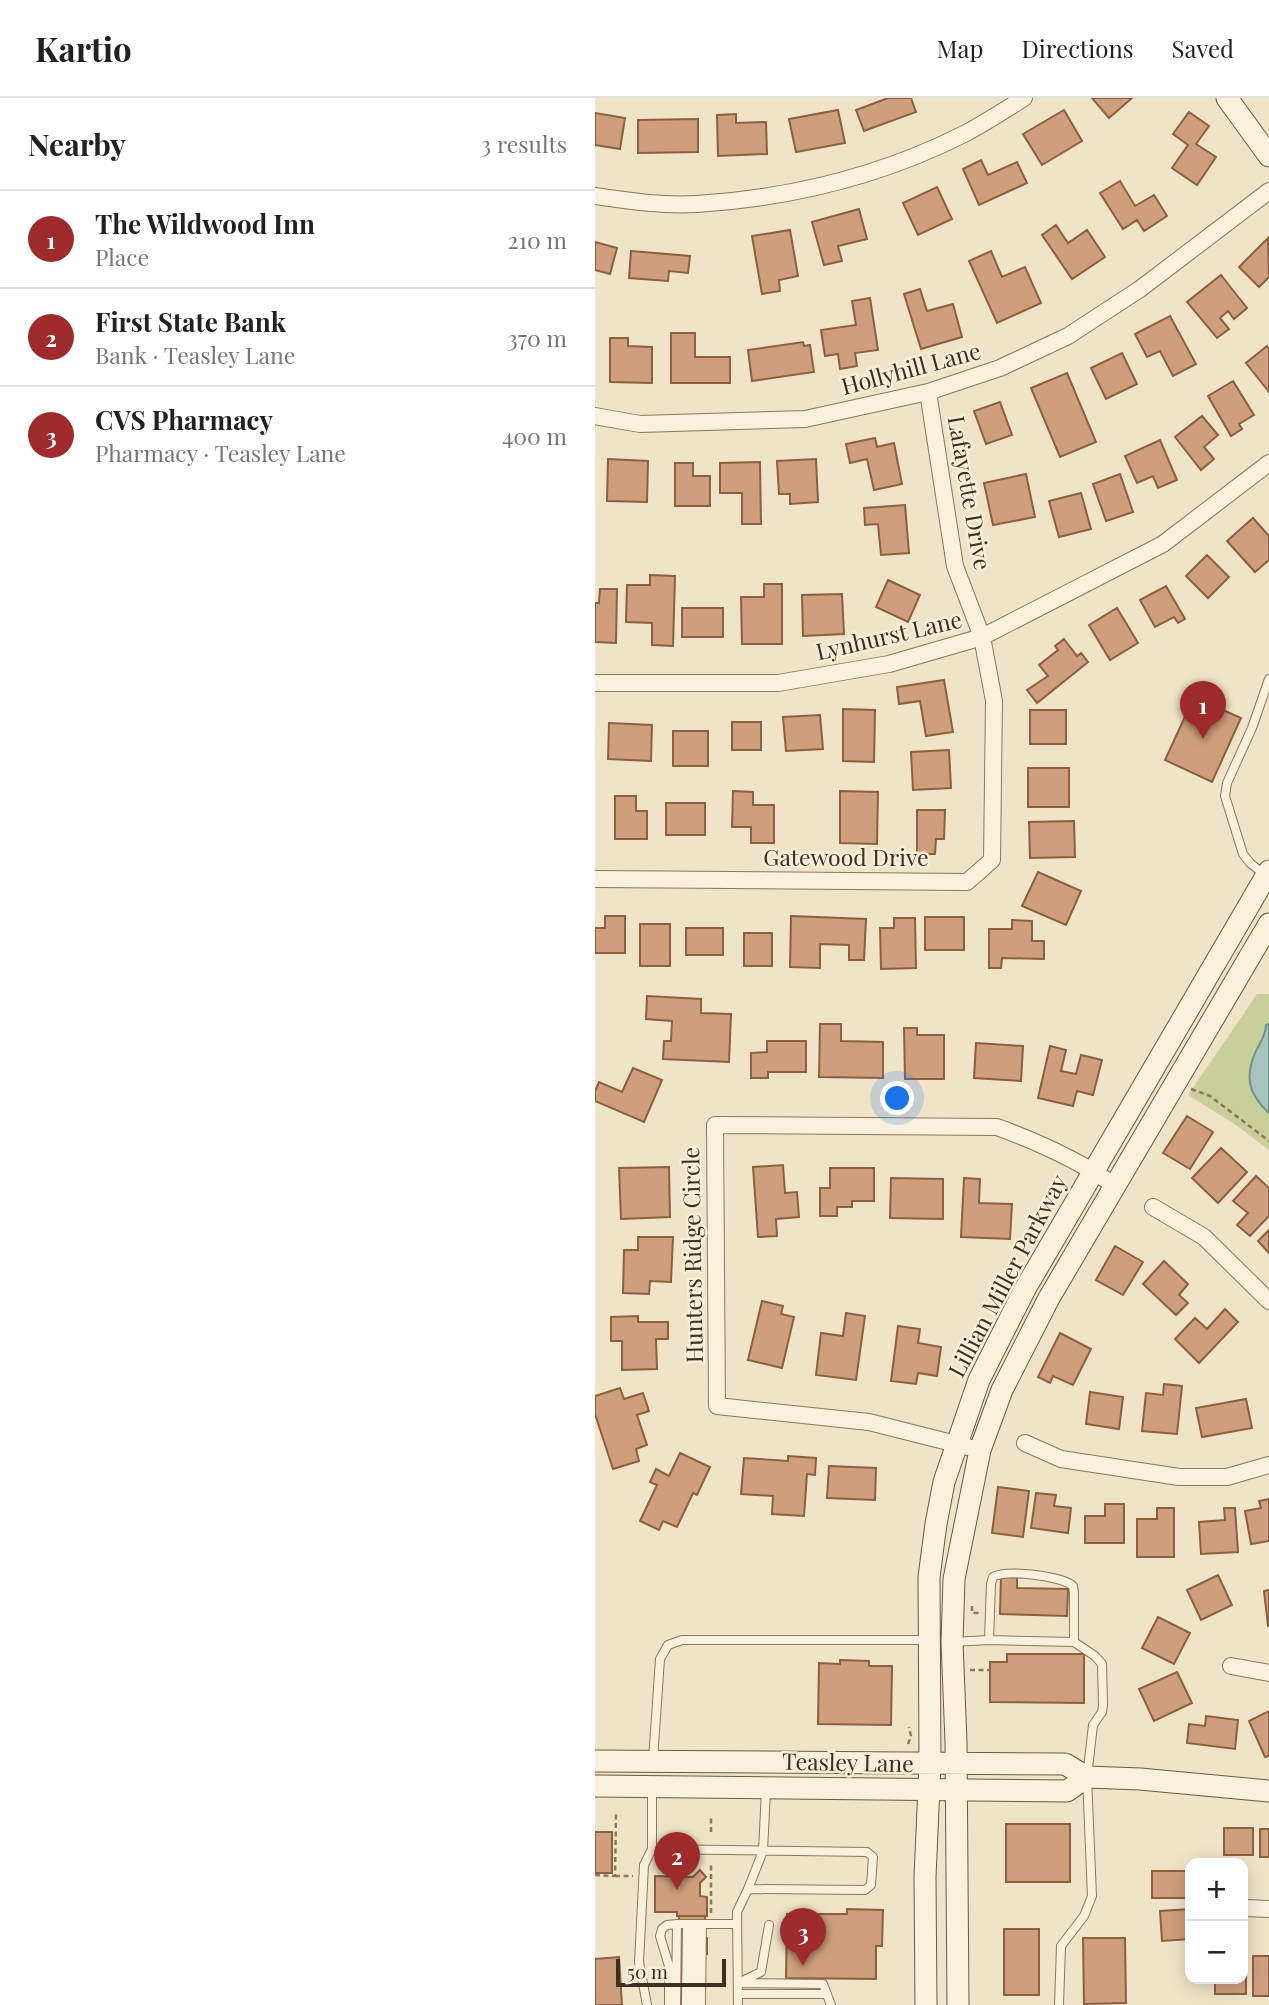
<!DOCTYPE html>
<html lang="en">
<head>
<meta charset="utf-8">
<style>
  :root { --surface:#fff; --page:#f2f2f2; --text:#202124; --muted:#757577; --line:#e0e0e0; --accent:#9e2a2b }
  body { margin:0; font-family:"Playfair Display",serif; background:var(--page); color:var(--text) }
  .controls { position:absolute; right:21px; bottom:21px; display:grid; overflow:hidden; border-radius:14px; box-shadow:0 4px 18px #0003 }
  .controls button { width:63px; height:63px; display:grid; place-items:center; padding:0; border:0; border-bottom:2px solid var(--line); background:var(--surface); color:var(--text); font:35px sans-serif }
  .scale { position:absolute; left:21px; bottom:18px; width:110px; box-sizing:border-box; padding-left:7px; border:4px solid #3d2e20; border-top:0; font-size:19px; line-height:24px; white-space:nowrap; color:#3d2e20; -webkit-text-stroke:5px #f7eed8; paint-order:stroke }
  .you { position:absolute; left:303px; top:1001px; width:24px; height:24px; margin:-18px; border:5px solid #fff; border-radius:50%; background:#1a73e8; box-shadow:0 0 0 10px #1a73e833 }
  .badge { display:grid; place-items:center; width:46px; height:46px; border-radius:50%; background:var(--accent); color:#fff; font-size:23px; font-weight:700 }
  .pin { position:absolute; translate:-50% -58px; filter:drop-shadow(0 2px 4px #0008) }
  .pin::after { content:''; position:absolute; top:37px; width:24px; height:21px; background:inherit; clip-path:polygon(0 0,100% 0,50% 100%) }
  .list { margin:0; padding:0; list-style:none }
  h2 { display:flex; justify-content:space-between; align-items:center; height:91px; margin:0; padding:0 28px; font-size:30px }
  h2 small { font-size:23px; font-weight:400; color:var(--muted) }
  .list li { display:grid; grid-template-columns:46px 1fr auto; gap:21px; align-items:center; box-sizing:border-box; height:98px; padding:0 28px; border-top:2px solid var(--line) }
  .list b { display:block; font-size:26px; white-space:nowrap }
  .list p { margin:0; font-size:23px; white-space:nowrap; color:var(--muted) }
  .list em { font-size:23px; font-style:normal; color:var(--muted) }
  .map { position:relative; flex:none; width:674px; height:1907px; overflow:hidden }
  header { display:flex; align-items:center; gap:42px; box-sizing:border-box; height:98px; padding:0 35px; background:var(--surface); border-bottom:2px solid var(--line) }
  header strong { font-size:33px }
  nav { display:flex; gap:38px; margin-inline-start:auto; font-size:24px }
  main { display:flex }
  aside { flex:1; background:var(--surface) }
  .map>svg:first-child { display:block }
  .green { fill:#c9cf9b }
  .water { fill:#a9c4bc; stroke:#6f938a; stroke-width:2 }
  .building { fill:#cf9f7d; stroke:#8d5f41; stroke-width:2 }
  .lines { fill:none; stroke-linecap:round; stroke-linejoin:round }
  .lane-casing { stroke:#8d765c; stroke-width:10 }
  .street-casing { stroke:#8d765c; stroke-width:18 }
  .secondary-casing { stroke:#6f573f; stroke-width:23 }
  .path { stroke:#8d765c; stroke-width:2.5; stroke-dasharray:5 3.5; stroke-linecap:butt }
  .lane { stroke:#faf1dc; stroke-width:8 }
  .street { stroke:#faf1dc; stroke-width:16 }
  .secondary { stroke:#faf1dc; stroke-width:21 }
  .labels { text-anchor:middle; stroke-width:5; stroke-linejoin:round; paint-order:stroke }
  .street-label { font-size:23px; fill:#3d2e20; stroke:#f7eed8 }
</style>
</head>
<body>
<header>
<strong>Kartio</strong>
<nav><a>Map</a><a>Directions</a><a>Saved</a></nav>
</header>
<main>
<aside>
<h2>Nearby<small>3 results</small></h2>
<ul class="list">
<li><span class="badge">1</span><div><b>The Wildwood Inn</b><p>Place</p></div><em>210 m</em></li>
<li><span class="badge">2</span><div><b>First State Bank</b><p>Bank · Teasley Lane</p></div><em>370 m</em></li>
<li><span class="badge">3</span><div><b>CVS Pharmacy</b><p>Pharmacy · Teasley Lane</p></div><em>400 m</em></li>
</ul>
</aside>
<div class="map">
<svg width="674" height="1907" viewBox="0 0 674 1907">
  <rect width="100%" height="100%" fill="#f0e4c8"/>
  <path class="green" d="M662,896H674V1052L641,1027L593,997Z"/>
  <path class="water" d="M674,926V1015C654,997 649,979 661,953C665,945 671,937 671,927Z"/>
  <path class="building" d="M293,0H316L321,14L269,33L261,12Z
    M497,0H537L514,20Z
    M243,12L250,45L201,54L194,21Z
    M469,12L487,43L447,67L428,36Z
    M594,14L614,28L601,46L621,59L602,87L577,70L593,47L578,36Z
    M0,15L30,20L25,51L0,47Z
    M141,16V25L171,24L172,56L123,58L122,17Z
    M103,21V54L43,55V22Z
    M386,62L393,77L422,64L432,85L384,107L368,71Z
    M525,83L540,108L559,97L572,118L549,133L542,122L528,131L505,95Z
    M342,89L357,121L323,137L308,105Z
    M264,111L272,141L243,148L247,163L229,167L217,124Z
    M461,127L473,145L492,132L510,159L477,181L447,137Z
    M195,132L203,178L184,182L185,193L167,196L157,138Z
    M673,140L674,179L664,189L644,169Z
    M0,144L22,150L15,176L0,172Z
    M36,153L95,158L93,175L74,173L73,183L34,180Z
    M396,153L407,179L430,169L446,205L402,225L374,163Z
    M626,177L652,210L639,221L633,213L625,220L634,231L622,240L592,204Z
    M325,191L332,213L358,206L367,239L326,251L309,196Z
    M275,200L283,252L260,255L262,268L245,271L243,256L230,258L226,232L261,227L257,203Z
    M575,218L601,266L578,278L565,253L552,259L540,236Z
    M76,235H100V259H135V285H76Z
    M15,240H33V248L57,249V285L15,284Z
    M208,244L209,248L215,247L219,274L157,283L153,252Z
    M672,248L674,251V294L651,265Z
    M527,255L542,286L511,301L496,270Z
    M472,275L501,344L465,359L436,290Z
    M638,283L659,317L644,326L647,331L636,338L613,298Z
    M405,304L417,337L391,346L379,313Z
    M607,318L623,337L609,349L619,361L606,372L580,339Z
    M280,340L282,349L299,345L307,386L279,392L272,361L255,365L251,346Z
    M565,342L582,382L563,390L558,378L542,385L530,358Z
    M13,361L53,363L52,404L12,403Z
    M221,361L223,404L195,406V396H184L182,363Z
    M165,364L166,426H147V395H125V365Z
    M80,365H98V378H115V408H80Z
    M431,376L440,419L398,427L389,385Z
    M525,376L538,414L511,423L498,386Z
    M486,395L496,431L464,439L454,403Z
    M310,407L314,455L286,457L283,426L270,427L269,410Z
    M658,420L674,438V462L660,474L632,443Z
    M612,457L634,479L613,500L591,478Z
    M55,477L80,478L78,548L57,547V525L31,524L32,487H55Z
    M293,482L325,497L313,524L281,509Z
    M169,486H187V546H147L146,499H169Z
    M571,488L590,521L583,525L579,519L560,529L545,502Z
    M5,491H22L21,545L0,544V505H4Z
    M247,496L249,536L208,538L207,497Z
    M87,510H128V539H87Z
    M522,510L543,545L515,562L494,527Z
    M469,541L482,558L486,555L493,564L442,605L432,592L453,578L444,567L463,552L460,548Z
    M349,582L358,634L331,638L325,603L304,606L302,589Z
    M599,599L646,620L617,684L570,662Z
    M248,611L280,612L279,664L248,663Z
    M435,612H471V646H435Z
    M225,617L228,651L191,653L188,619Z
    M137,624H166V652H137Z
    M14,625L57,627L56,663L13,661Z
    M78,633H113V668H78Z
    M354,652L356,690L318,692L316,654Z
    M433,670H474V709H433Z
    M138,693L158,694V707H179V745H156V729H137Z
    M245,693L283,694L282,746L245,745Z
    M20,698H41V713H52V741H20Z
    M71,705H110V737H71Z
    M322,712H350L349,741H341L340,756H322Z
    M479,723L480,759L435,760L434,724Z
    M443,774L486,793L471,827L427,808Z
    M10,818H30V855H0V830H10Z
    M196,818L271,821L269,862H254V847L225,846V870L195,869Z
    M330,819H369V852H330Z
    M299,820H320L321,870L286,871L285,830H299Z
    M417,822L437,823V843H449V861L407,860L406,870H394V831H417Z
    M45,826H75V868H45Z
    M91,830H128V857H91Z
    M149,835H177V868H149Z
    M52,898L106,901V915L136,916L134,964L68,961L69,943H76L77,923L51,921Z
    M225,926H246V943L288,944V980L224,979Z
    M309,930H322V937H349V981H310Z
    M172,943H211V974H173V980H156V955L172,954Z
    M381,945L428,948L426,983L379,980Z
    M455,948L471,952L466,973L481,976L486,957L507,962L498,997L482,993L478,1008L443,1000Z
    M38,970L67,982L49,1024L0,1003V993L4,984L27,994Z
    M592,1018L618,1034L595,1071L568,1055Z
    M626,1050L652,1074L623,1105L597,1080Z
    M188,1067L190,1095L202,1094L204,1119L181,1121L182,1138L163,1139L158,1069Z
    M74,1069L75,1119L26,1121L24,1070Z
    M235,1070H279V1103H257V1109H242V1118H225V1090H235Z
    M661,1078L674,1090V1118L655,1138L642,1127L653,1115L638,1103Z
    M296,1080L348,1081V1121L295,1120Z
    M369,1080L385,1081L384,1105L417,1106L415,1141L366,1139Z
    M674,1132V1155L663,1143Z
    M43,1139H78L76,1184L55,1183L54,1196L28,1195L29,1152H43Z
    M520,1148L548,1164L528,1197L501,1182Z
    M569,1163L593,1186L584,1197L593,1205L581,1217L548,1186Z
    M167,1203L188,1208L186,1216L199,1219L187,1270L153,1262Z
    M630,1211L643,1224L604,1265L580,1241L600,1220L612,1231Z
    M251,1215L270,1218L261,1282L221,1277L226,1235L248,1238Z
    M43,1218V1224H73V1241H61L62,1271L27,1272V1243H16V1219Z
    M303,1228L325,1231L323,1245L346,1249L342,1278L323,1275L321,1286L296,1283Z
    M465,1235L496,1251L478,1287L458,1278L455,1285L443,1279Z
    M569,1286L587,1288L582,1336L547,1333L551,1295L568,1297Z
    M25,1290L29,1301L48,1295L54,1313L42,1317L52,1347L41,1351L44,1363L18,1371L0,1316V1298Z
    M495,1294L528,1299L524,1331L491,1326Z
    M651,1301L657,1330L607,1339L601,1310Z
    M85,1355L115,1369L102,1397L98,1395L82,1429L68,1423L64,1432L45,1423L62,1387L55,1384L61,1371L74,1378Z
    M193,1358L221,1360L220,1377L212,1376L209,1418L177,1416L178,1398L146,1396L149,1360L193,1363Z
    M234,1368L281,1370L280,1402L232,1400Z
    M403,1389L434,1393L428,1439L397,1435Z
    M441,1395L461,1397L459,1408L476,1410L473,1435L436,1430Z
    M674,1401V1443L656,1446L650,1413L666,1410L664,1403Z
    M510,1406H529V1445H490V1418H510Z
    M562,1410H579V1459H542V1421H562Z
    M629,1410H640L643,1454L606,1456L604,1424L630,1422Z
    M406,1477L422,1478V1490L473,1491L472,1518L405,1516Z
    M623,1477L637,1507L606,1522L592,1492Z
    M674,1492V1528H673L669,1493Z
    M563,1519L595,1535L579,1566L547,1550Z
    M412,1556H489V1605L395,1604V1564H412Z
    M245,1562L274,1563V1568H297L296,1627L223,1626L224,1565L245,1566Z
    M582,1574L597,1605L559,1623L544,1591Z
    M674,1613V1658L670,1659L654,1623Z
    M611,1618L643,1622L640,1651L592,1645L594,1626L610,1628Z
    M411,1726H475V1784H411Z
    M629,1730H658V1757H629Z
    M665,1731H674V1759H665Z
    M0,1734H17V1775H0Z
    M105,1772L111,1779L105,1785V1798L112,1799V1818H82V1814H60V1778L98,1779Z
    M557,1773H595V1800H557Z
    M252,1811L288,1812L287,1848H281V1881L191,1880L192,1816H252Z
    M595,1811V1841L567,1843L565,1813Z
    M84,1818H110L109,1840H112V1856H78V1840L84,1839Z
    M409,1831H444V1897H409Z
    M488,1840H530L531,1905L489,1906Z
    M648,1857H651V1896H620V1881H648Z
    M658,1858H674V1898H658Z
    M24,1859L27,1907H0V1861Z"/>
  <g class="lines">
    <g class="lane-casing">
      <path id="lane" d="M670,777L655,765L648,756L630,698L632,685L657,630L674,581
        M394,1542L396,1486L398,1479C412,1471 466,1478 478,1488L479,1495V1544
        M357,1544L394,1542L479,1544L500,1558L507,1566L508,1607L507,1614L498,1627L492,1679L497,1798L489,1818L466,1848L464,1907
        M58,1662L65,1561L73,1547L87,1542H333
        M57,1751L272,1754L278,1759L276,1787L270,1792L153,1791L142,1814L143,1907
        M153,1791L168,1753L171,1692
        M145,1884L166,1874L174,1827
        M143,1885L228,1886L236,1907
        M143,1896H232
        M52,1907L44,1864L49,1767L57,1751V1689
        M74,1907V1868L65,1838L67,1831L72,1827L82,1826
        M81,1907L82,1826H142
        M91,1907L92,1826
        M98,1907L99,1826
        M106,1907L107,1826"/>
    </g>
    <g class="street-casing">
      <path id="street" d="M0,98C33,103 68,108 102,106C195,100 286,78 369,36C390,25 410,12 429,0
        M0,318L45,326L210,321L333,294L405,270L473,238L545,191L674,93
        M0,585H183L294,566L387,539L568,446L674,365
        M0,781L372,784L397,762L399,603L387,539L360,468L333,294
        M558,1109L609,1139L674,1203
        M430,1345L466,1361L584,1379H632L674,1367
        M373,1349L274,1324L122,1308L120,1027L402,1029C443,1044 483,1062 519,1087
        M636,1568L674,1575
        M651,1810L674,1811"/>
    </g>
    <g class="secondary-casing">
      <path id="secondary" d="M632,0L674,58
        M0,1663L470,1666L492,1679L545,1681L674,1693
        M0,1688L472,1693L492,1679
        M331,1907L330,1779L335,1666L334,1479L341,1426L349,1384L384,1282L430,1191L674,773
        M363,1907L361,1644L357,1544L359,1481L385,1352L407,1292L454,1200L674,826"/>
    </g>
    <path class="path" d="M596,991L615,998L674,1043
      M377,1508V1515H385
      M375,1572H395
      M313,1646L316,1638L314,1629
      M116,1734V1719
      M0,1777L20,1778L21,1716
      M20,1778H38
      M116,1815V1766"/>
    <use href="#lane" class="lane"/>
    <use href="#street" class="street"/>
    <use href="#secondary" class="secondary"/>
  </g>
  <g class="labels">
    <g class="street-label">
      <text transform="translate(316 271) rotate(-15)" y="8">Hollyhill Lane</text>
      <text transform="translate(374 395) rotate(80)" y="8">Lafayette Drive</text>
      <text transform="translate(294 538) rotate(-13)" y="8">Lynhurst Lane</text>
      <text x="251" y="768">Gatewood Drive</text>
      <text transform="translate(98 1157) rotate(-91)" y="8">Hunters Ridge Circle</text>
      <text transform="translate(413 1178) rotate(-62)" y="8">Lillian Miller Parkway</text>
      <text transform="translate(253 1665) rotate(1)" y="8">Teasley Lane</text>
    </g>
  </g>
</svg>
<div class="controls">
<button>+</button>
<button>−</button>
</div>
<div class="scale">50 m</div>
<div class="you"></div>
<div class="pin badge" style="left:608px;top:641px">1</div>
<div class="pin badge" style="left:82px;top:1792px">2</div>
<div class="pin badge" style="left:208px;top:1868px">3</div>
</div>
</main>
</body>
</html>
